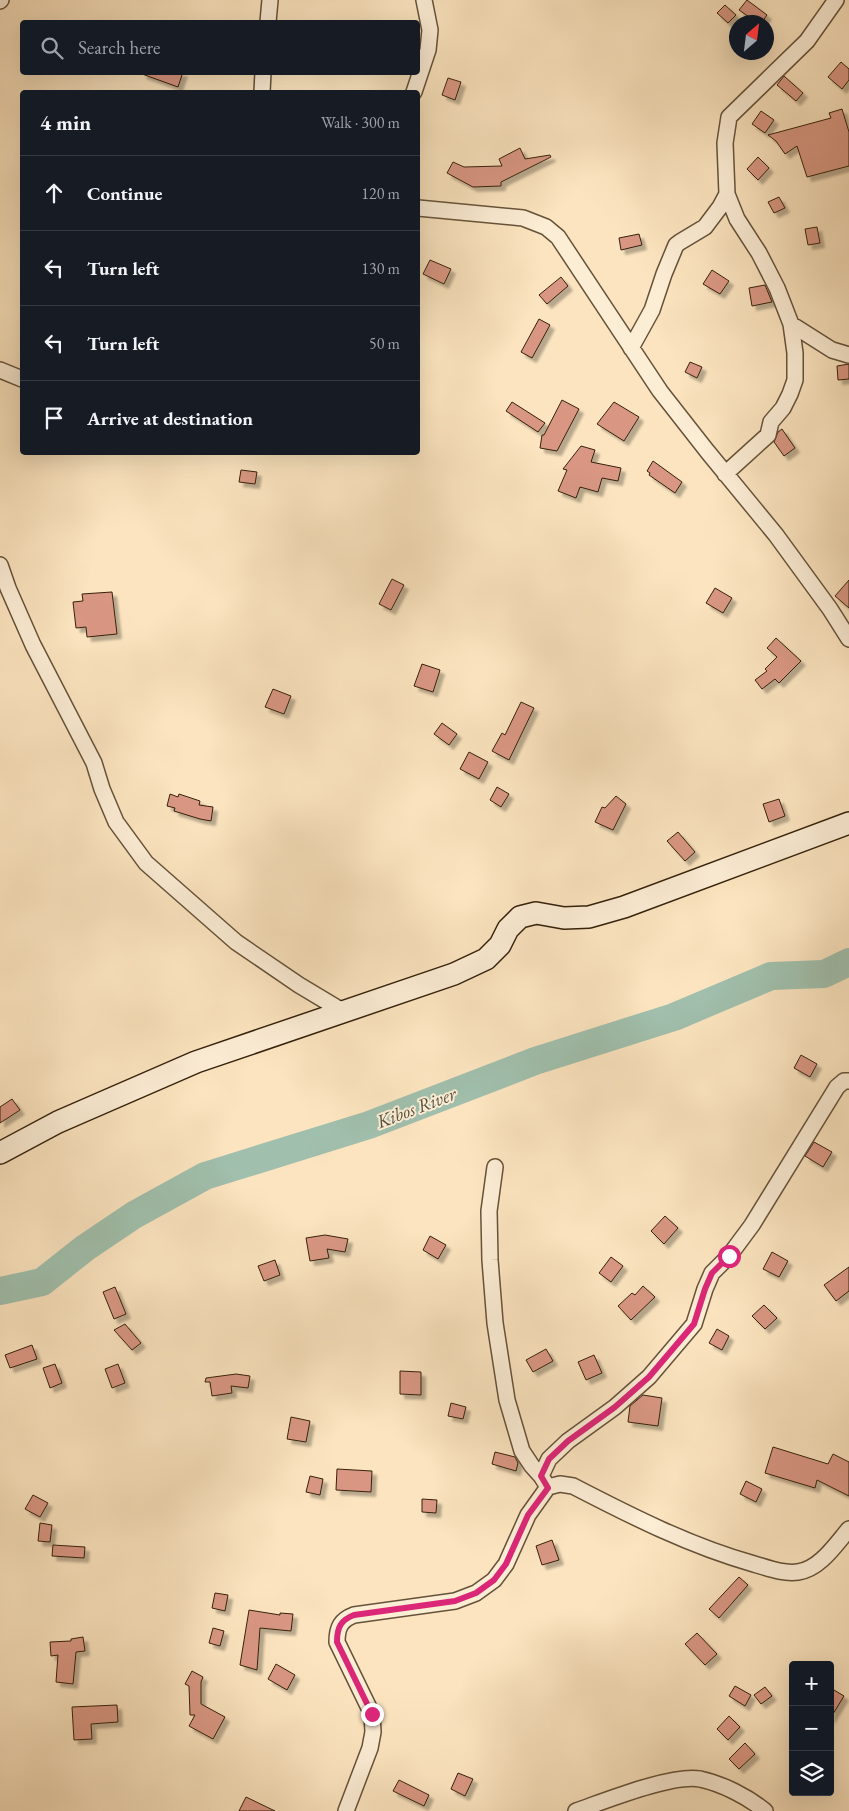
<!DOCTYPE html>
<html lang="en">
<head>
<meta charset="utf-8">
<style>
  :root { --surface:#171b24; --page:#242831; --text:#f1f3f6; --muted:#9ea1a6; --line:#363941 }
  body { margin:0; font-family:"EB Garamond",serif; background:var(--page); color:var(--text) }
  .controls { position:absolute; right:15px; bottom:15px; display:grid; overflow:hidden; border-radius:5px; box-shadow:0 5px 20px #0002 }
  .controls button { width:45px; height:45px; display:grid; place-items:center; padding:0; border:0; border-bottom:1px solid var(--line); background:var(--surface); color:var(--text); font:25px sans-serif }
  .compass { position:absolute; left:729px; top:15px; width:45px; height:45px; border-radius:50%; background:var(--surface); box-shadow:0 5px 20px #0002; rotate:28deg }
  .stop { position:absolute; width:15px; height:15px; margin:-11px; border:4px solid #db2777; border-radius:50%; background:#fff }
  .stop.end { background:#db2777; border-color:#fff; box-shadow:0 1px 5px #0008 }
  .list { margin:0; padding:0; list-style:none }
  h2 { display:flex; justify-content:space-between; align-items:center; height:65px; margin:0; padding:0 20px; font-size:21px }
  h2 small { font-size:16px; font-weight:400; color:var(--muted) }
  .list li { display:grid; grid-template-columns:32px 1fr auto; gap:15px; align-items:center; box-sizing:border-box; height:75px; padding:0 20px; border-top:1px solid var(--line) }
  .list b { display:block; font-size:19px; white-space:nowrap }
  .list em { font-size:16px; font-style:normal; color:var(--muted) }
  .icon { flex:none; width:28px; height:28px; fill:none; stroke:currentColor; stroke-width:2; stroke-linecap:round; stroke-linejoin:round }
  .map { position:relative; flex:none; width:849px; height:1811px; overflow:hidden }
  .search { position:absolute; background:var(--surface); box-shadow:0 5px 20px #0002; left:20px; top:20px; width:400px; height:55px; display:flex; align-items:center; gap:12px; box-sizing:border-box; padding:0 18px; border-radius:5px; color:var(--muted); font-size:19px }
  .panel { position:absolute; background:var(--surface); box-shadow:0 5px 20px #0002; left:20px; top:90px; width:400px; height:365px; border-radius:5px }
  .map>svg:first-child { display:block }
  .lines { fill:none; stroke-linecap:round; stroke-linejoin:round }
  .river { stroke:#a0bfac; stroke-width:28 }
  .building { fill:#d99783; stroke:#35210c; filter:url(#shadow) }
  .street-casing { stroke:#665239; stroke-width:18 }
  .secondary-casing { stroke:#35210c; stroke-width:24 }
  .street { stroke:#fcedd5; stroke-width:15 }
  .secondary { stroke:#fcedd5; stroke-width:21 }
  .route { stroke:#db2777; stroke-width:6 }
  .labels { text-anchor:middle; stroke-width:4; stroke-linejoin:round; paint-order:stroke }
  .water-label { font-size:19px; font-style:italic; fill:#55503c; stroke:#fcedd5 }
</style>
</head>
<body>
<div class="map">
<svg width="849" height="1811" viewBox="0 0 849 1811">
  <defs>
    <filter id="shadow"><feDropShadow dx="4.5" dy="4.5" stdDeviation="1" flood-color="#0004"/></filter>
  </defs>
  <rect width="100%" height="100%" fill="#fbe4bf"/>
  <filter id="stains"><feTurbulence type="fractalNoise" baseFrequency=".004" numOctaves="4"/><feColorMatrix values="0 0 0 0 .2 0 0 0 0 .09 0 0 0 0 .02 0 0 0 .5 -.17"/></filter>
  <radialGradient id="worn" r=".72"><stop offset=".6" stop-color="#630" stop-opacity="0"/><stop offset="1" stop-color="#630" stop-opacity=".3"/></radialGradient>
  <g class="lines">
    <path class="river" d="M0,1291L42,1282L85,1248L134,1215L205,1176L369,1125L535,1061L674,1017L771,976L824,974L849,962"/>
  </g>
  <path class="building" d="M747,0L767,15L762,22H756L739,10Z
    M725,5L736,15L728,23L717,13Z
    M841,62L849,69V80L842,89L828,77Z
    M143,72H183L178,87L142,74Z
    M784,76L803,93L796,101L777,85Z
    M448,78L461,82L455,100L442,95Z
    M842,109L849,132V166L807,177L797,146L785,154L776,141L768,135L831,118L829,113Z
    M761,111L774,120L765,133L752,124Z
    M520,148L525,159L550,155L551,157L501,182V186L473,187L447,173L453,162L464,167L502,166L499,159Z
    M758,157L769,168L758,180L747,169Z
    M779,197L785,208L774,213L768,202Z
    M817,227L820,243L808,245L805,229Z
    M639,234L642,245L621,250L619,238Z
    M430,260L451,269L444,284L423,274Z
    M712,270L729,281L720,294L703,284Z
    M561,277L568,286L547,304L539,295Z
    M765,285L772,302L752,306L749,288Z
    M539,319L550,325L532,358L521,352Z
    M690,362L702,367L697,378L685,372Z
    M849,364V379L838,380L837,366Z
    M562,400L579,409L557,451L540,448L542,435H544Z
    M512,402L545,423L538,432L506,411Z
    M614,402L639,417L624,441L597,424Z
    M782,429L795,448L784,456L774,442L778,432Z
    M581,446L595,450L591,462L621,468L618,481L602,478L598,492L580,487L576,498L558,491L567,470L563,469Z
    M653,461L682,482L675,493L649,475L650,473L647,471Z
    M241,470L257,472L255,484L239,482Z
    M392,579L404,585L391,610L379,604Z
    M849,580V608L835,596Z
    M715,588L732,598L723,613L706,603Z
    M112,592L117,634L87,637L86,627L76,628L73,602L83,601L82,594Z
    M776,638L801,661L779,683L775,679L762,689L755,680L767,671L765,669L777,657L767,648Z
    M422,664L440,670L433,692L414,686Z
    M273,689L291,696L284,714L265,707Z
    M521,702L534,708L509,760L492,751L502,733L505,735Z
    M442,723L457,734L449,745L434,734Z
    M469,752L488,762L479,779L460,769Z
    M497,787L509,794L501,807L490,800Z
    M170,794L178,797L179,794L200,801L199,805L213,807L211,821L200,819L174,811L175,808L167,806Z
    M616,796L626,804L613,830L595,822L602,807L605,808Z
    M779,799L785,816L769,822L763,804Z
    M678,832L695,852L685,861L667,841Z
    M801,1055L817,1064L810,1077L794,1068Z
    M12,1099L20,1110L0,1123V1107Z
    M814,1142L832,1152L823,1167L805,1156Z
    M665,1216L678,1228L664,1244L651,1231Z
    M325,1235L348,1239L345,1252L327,1249L329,1258L310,1261L306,1238Z
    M430,1236L446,1245L438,1259L423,1250Z
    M772,1252L788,1261L779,1277L763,1269Z
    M611,1257L623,1266L611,1282L599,1273Z
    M275,1260L280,1275L264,1281L258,1266Z
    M849,1267V1291L836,1301L824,1285Z
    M643,1286L655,1297L631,1320L618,1306L632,1293L635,1295Z
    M115,1287L126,1314L114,1319L103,1292Z
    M764,1305L777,1318L765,1329L752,1316Z
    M125,1324L141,1343L132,1350L114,1330Z
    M717,1329L729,1336L722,1350L709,1343Z
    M32,1345L37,1359L10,1368L5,1355Z
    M546,1349L553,1361L533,1372L526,1360Z
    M594,1355L602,1373L586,1380L578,1362Z
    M55,1364L62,1383L50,1388L43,1368Z
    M118,1364L125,1383L112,1388L105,1369Z
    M400,1371L421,1372V1395L400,1394Z
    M236,1374L250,1376L248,1388L231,1386L232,1393L212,1396L210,1382H205L206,1378Z
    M643,1395L662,1398L658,1426L628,1422L630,1406Z
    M451,1403L466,1407L463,1419L448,1416Z
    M291,1417L310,1421L306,1442L287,1439Z
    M773,1447L828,1464L833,1454L849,1462V1496L817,1480L815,1488L765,1473Z
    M495,1452L515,1457L518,1463L516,1471L492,1464Z
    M337,1469L372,1471L371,1492L336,1490Z
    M310,1476L323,1479L320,1495L306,1492Z
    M746,1481L762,1489L756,1502L740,1494Z
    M33,1495L48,1503L40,1517L25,1509Z
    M422,1499L437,1500L436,1513L422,1512Z
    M40,1523L52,1525L50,1542L38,1541Z
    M552,1540L559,1560L542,1565L536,1546Z
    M53,1545L85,1547L84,1558L52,1556Z
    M739,1577L748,1585L719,1618L709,1609Z
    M215,1593L228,1595L225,1611L212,1608Z
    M249,1610L280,1615V1613L293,1614L291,1631L260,1628L257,1670L240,1665Z
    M213,1628L224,1631L220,1646L209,1643Z
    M697,1633L717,1654L705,1665L685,1644Z
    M83,1637L85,1651L76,1652L73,1684L56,1682L58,1655L51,1656L50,1642L71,1641V1639Z
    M276,1664L295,1675L287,1690L268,1679Z
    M192,1671L203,1677L201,1682V1704L225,1717L213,1739L189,1726L195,1715H190L189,1686L185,1684Z
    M735,1686L751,1695L745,1706L729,1696Z
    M765,1687L772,1696L761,1704L754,1695Z
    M834,1690L844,1696L830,1719V1696Z
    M117,1705L118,1722L91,1724L92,1739L74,1740L72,1707Z
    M729,1716L740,1727L728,1740L717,1729Z
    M745,1743L755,1754L739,1769L729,1759Z
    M458,1773L473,1779L465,1796L451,1789Z
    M399,1780L429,1795L424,1806L393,1791Z
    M246,1797L275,1811H239Z"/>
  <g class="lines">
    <g class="street-casing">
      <path id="street" d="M0,1L1,0
        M268,22L270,0
        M262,92L263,72
        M414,92L428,50L430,30L424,0
        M418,208L523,218L546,227L558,237L660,391L707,451L776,535L830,609L849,639
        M791,324L832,350L849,355
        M631,348L652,310L664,274L676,245L680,242L705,227L720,207L727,194L725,143L729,117L807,41L836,0
        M0,370L22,379
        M725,474L768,435L771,422L783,408L790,394L795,380V353L791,324L777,288L759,253L737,219L727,194
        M0,565L8,588L33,645L94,763L102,789L116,822L146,863L236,942L299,985L344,1012
        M495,1167L489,1211L490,1260L495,1323L507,1400L522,1451L532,1466L541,1476
        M548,1487L541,1476L549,1459L568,1441L615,1407L649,1377L694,1324L705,1289L712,1273L729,1256L752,1225L837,1087L844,1081H849
        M346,1811L370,1748L373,1732L372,1714L337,1642C337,1627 341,1620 354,1615L455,1601L476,1593L494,1580L506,1564L528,1515L548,1487L560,1484L573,1486C631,1516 690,1546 754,1564C768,1568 783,1574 798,1572C820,1569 836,1544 849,1529
        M576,1811C605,1801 672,1774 700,1779C723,1784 748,1797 765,1811"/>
    </g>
    <g class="secondary-casing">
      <path id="secondary" d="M0,1153L58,1122L196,1062L454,974L486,959L500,945L508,929L520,917L536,913L564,918L589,917L624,907L849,823"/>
    </g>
    <use href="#street" class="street"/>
    <use href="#secondary" class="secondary"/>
  </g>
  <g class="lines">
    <path class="route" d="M372,1714L337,1642C337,1627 341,1620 354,1615L455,1601L476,1593L494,1580L506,1564L528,1515L548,1488L541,1476L549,1459L568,1441L615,1407L649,1377L694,1324L705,1289L712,1273L729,1256"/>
  </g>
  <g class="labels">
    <g class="water-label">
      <text transform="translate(416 1107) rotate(-21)" y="7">Kibos River</text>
    </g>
  </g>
  <rect width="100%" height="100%" filter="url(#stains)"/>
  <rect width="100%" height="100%" fill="url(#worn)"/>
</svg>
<div class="controls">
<button>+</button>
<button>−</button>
<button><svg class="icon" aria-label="layers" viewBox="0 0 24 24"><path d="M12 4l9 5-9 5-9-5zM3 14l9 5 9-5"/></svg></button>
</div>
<svg class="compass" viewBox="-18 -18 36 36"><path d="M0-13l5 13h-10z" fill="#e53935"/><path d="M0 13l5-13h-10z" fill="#9ea1a6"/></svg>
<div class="stop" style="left:729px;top:1256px"></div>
<div class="stop end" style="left:372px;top:1714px"></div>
<div class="search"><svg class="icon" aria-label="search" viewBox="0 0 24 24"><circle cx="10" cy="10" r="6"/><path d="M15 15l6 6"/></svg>Search here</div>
<section class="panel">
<h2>4 min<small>Walk · 300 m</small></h2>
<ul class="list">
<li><svg class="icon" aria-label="ahead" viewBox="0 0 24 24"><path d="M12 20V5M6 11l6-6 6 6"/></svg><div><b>Continue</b></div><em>120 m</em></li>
<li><svg class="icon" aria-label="left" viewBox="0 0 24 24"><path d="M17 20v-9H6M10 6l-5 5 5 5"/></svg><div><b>Turn left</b></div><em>130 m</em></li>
<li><svg class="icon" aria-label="left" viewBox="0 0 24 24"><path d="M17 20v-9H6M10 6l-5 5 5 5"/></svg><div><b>Turn left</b></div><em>50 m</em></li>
<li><svg class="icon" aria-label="arrive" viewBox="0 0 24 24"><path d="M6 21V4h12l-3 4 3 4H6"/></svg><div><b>Arrive at destination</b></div></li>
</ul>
</section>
</div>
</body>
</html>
